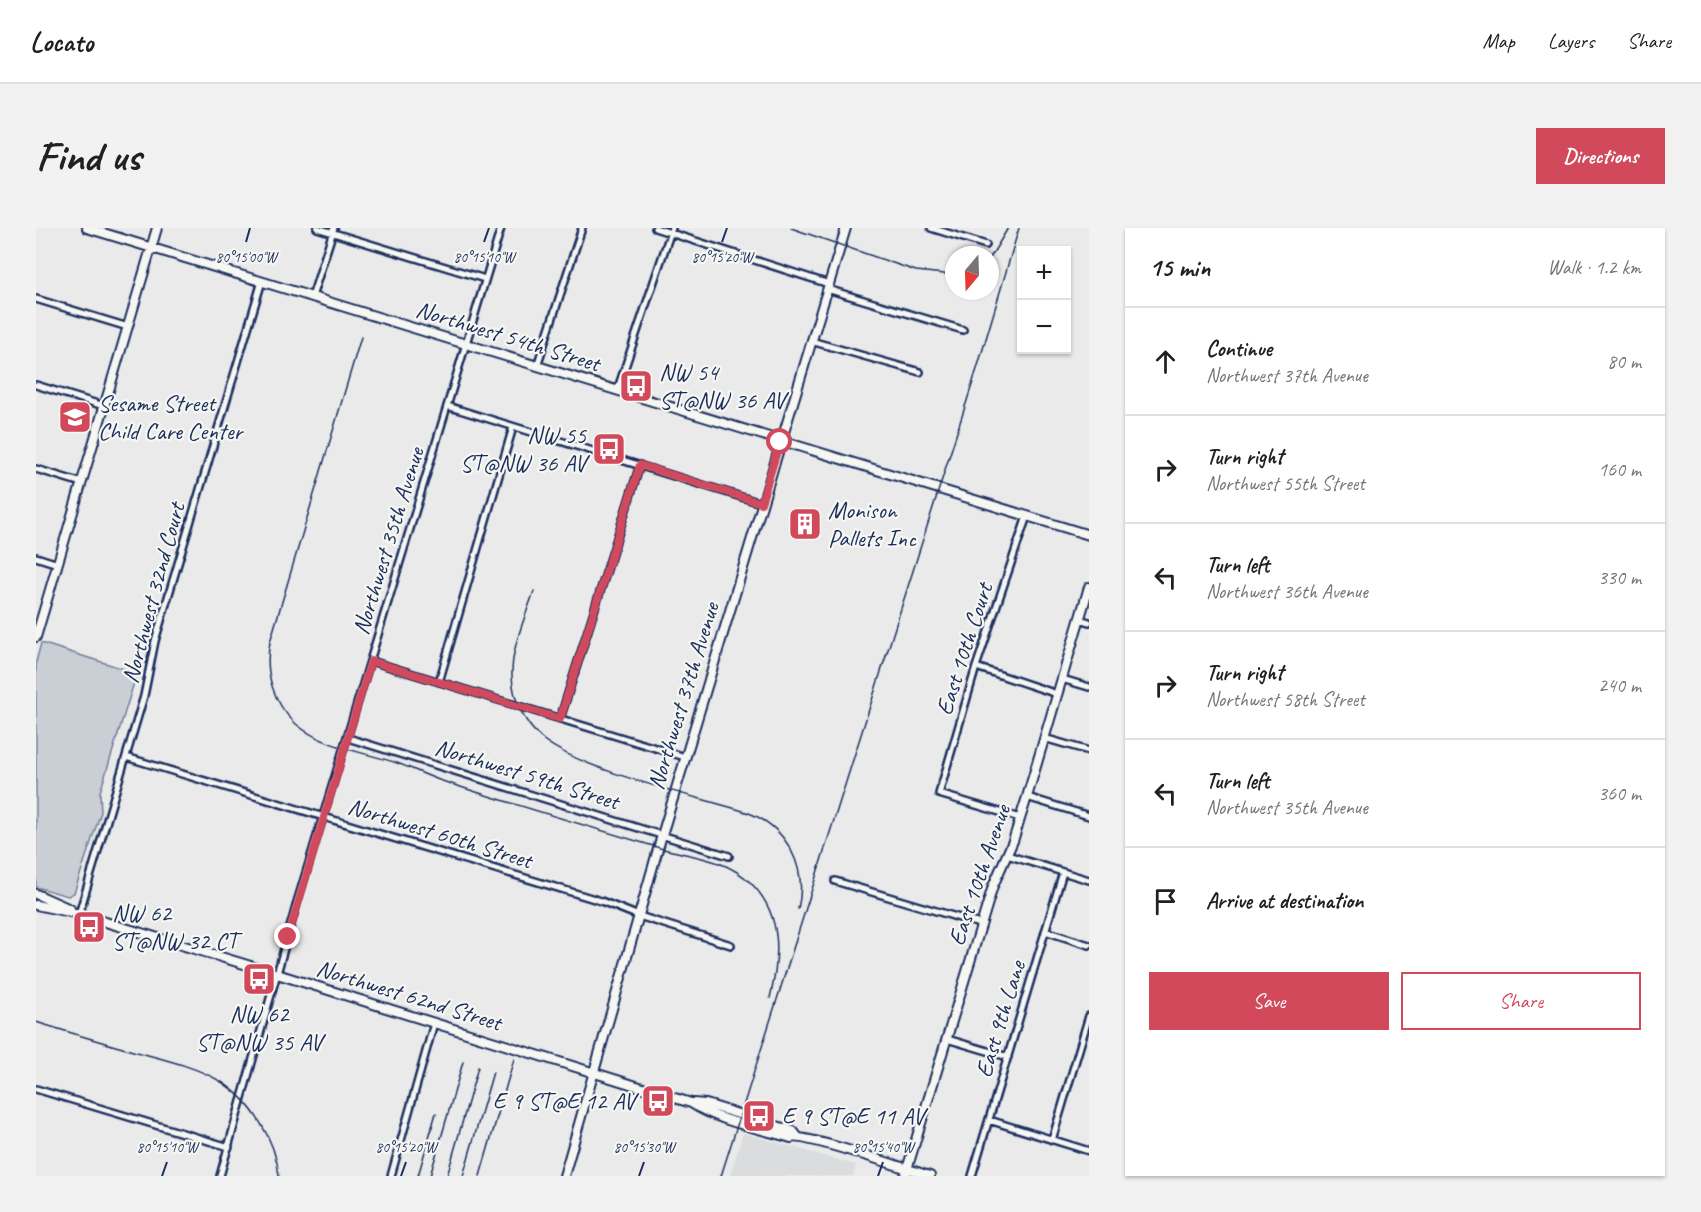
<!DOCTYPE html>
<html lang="en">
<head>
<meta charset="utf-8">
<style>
  :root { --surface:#fff; --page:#f2f2f2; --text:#202124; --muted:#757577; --line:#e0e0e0; --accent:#d1495b }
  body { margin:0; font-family:Caveat,sans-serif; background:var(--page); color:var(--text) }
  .controls { position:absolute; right:18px; top:18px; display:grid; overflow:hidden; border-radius:0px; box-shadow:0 2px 4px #0004 }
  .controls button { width:54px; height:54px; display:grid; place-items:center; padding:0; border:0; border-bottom:2px solid var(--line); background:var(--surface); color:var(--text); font:30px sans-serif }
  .compass { position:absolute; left:909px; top:18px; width:54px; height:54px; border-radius:50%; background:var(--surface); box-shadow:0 2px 4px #0004; rotate:199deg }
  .stop { position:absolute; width:18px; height:18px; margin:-14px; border:4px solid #d1495b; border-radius:50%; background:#fff }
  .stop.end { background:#d1495b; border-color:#fff; box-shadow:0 2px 6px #0008 }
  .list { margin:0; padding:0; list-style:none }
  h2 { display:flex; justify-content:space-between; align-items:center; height:78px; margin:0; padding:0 24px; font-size:26px }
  h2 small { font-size:20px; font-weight:400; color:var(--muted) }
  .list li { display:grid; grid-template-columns:39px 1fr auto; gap:18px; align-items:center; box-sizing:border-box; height:108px; padding:0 24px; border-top:2px solid var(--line) }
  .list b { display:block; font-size:22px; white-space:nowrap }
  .list p { margin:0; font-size:20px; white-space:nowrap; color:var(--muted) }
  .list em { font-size:20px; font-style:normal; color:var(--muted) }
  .actions { display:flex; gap:12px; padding:18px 24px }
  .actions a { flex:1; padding:14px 0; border:2px solid var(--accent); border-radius:0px; text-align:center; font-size:21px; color:var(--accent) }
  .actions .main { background:var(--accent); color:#fff }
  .icon { flex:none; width:33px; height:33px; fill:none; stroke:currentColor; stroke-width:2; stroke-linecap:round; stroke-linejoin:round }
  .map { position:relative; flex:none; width:1053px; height:948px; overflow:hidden; border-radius:0px }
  header { display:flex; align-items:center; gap:36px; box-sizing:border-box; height:84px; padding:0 30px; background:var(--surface); border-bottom:2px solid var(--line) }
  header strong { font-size:28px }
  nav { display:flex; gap:33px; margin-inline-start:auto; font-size:21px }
  .intro { display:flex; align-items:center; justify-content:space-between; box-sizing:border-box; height:144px; padding:0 36px }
  h1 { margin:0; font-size:42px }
  .button { padding:15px 27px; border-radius:0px; background:var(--accent); color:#fff; font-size:21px; font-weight:700 }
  main { display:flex; gap:36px; padding:0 36px }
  aside { flex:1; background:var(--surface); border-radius:0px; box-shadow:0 2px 4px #0004 }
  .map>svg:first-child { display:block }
  .built { fill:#dadcde }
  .green { fill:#caced5; stroke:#727e9a; stroke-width:1.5 }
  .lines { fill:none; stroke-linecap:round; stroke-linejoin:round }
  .street-casing { stroke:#1b2f5e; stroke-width:10 }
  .secondary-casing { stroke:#1b2f5e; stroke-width:12 }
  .street { stroke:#f6f6f2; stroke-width:5 }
  .secondary { stroke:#f6f6f2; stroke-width:8 }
  .rail { stroke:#1b2f5e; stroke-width:1.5 }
  .route { stroke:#d1495b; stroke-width:8 }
  .ticks { fill:none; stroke:#1b2f5e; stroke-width:2 }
  .labels { text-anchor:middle; stroke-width:4.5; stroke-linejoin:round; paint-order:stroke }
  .street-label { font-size:24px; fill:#1b2f5e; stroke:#f6f6f2 }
  .poi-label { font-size:24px; fill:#1b2f5e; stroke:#f6f6f2; text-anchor:start }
  .ticks-label { font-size:15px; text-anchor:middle; fill:#1b2f5e; stroke:#f6f6f2; stroke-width:4.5; stroke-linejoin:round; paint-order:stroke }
</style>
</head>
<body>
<header>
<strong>Locato</strong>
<nav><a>Map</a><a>Layers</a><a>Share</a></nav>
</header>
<div class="intro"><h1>Find us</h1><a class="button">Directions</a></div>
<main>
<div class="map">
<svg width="1053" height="948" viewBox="0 0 1053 948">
  <rect width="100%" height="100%" fill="#e9eae9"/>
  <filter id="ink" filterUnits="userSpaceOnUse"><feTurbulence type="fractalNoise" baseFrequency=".0167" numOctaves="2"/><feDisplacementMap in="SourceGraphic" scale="12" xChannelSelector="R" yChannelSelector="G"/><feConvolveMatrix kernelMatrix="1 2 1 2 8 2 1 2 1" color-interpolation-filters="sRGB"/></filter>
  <g filter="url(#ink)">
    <path class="built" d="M707,905L820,937L817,948H694Z"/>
    <path class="green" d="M5,415L101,445L64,564L65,584L38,665L32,668L0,659V434Z"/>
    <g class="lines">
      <g class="street-casing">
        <path id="street" d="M281,0L449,51
          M619,0L793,56
          M895,0L950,17
          M791,61L927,102
          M276,69L298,0
          M0,71L92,99
          M775,113L884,144
          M501,138L546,0
          M0,157L68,178
          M581,163L636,0
          M411,178L725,275
          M0,241L46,255
          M0,329L22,336
          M1043,391L1053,394
          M335,433L649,529
          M940,439L1021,466
          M1026,451L1053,459
          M403,454L477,199
          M524,491L604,237
          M312,510L693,628
          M1008,510L1053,523
          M90,529L565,673L603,688L695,717
          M991,569L1053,588
          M984,590L903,566L940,439L991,288
          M971,627L1053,652
          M799,653L944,696
          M43,686L108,468L119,413L226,53
          M1009,703L1053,717
          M911,811L972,829
          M0,861L193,919
          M953,892L1053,923
          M1016,912L1053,788
          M184,948L262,671L465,0
          M355,948L398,795
          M936,948L1027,644"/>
      </g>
      <g class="secondary-casing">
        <path id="secondary" d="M51,0L1053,307
          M0,409L121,0
          M0,666L34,681
          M0,677L43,686L241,746L655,875C684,894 723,900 755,910C768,905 873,942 894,948
          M657,875L670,876L757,903L761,908
          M528,948L626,607L810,0
          M869,948L957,658L977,613L991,569L1053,359"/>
      </g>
      <use href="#street" class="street"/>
      <use href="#secondary" class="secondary"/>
      <path class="rail" d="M755,0L880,43L918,47
        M954,30L972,0
        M325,109L234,414C228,444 237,475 260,496C287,519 328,524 361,535C375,540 389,547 403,552C476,576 550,598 624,620C657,629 689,630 715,655C747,687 744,729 734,770
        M498,363C489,390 475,420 476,448C477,471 487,493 504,509C542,542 659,568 710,584C751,598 772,640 762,681
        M0,794C32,804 65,814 97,823C126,831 158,838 184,853C215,872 240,912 243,948
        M382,948L400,885
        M394,948L427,834
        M411,948L442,839
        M427,948L457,844
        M444,948L478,831
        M685,948L941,141L983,0"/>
    </g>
  </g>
  <g class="lines" filter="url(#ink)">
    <path class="route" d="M252,709L335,433L524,491L604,237L725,275L744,214"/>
  </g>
  <path class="ticks" d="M210,14L214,0M448,14L453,0M686,14L691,0M126,948L131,934M365,948L370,934M603,948L608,934M842,948L847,934"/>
  <defs>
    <g id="bus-square" transform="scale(1.725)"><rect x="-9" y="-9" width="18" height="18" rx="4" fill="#d1495b" stroke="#f6f6f2"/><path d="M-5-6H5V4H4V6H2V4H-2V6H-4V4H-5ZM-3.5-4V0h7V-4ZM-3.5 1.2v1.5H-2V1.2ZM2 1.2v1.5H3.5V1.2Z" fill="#fff"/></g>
    <g id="school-square" transform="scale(1.725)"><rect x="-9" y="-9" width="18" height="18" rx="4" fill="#d1495b" stroke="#f6f6f2"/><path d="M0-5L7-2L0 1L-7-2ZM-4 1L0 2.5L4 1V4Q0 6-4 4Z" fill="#fff"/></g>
    <g id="building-square" transform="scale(1.725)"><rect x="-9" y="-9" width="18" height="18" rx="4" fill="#d1495b" stroke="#f6f6f2"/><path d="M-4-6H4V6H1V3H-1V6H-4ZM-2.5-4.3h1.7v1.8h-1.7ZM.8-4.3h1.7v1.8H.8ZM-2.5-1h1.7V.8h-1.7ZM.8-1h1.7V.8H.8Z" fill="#fff"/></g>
  </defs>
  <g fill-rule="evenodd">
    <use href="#bus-square" x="600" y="158"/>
    <use href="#school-square" x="39" y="189"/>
    <use href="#bus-square" x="573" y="221"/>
    <use href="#building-square" x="769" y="296"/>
    <use href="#bus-square" x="53" y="699"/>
    <use href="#bus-square" x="223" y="751"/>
    <use href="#bus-square" x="622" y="873"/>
    <use href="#bus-square" x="723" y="888"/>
  </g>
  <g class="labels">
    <g class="street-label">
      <text transform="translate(472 108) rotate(17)" y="8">Northwest 54th Street</text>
      <text transform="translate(352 313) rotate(-73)" y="8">Northwest 35th Avenue</text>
      <text transform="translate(117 365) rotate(-75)" y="8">Northwest 32nd Court</text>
      <text transform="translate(928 421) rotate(-72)" y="8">East 10th Court</text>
      <text transform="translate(647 468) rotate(-73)" y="8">Northwest 37th Avenue</text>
      <text transform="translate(491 546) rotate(17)" y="8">Northwest 59th Street</text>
      <text transform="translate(404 605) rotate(17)" y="8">Northwest 60th Street</text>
      <text transform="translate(943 647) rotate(-71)" y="8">East 10th Avenue</text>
      <text transform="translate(373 767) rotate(17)" y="8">Northwest 62nd Street</text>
      <text transform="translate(964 791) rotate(-73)" y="8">East 9th Lane</text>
    </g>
    <g class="poi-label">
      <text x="623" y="152">NW 54<tspan x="623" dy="28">ST@NW 36 AV</tspan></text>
      <text x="62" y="183">Sesame Street<tspan x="62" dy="28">Child Care Center</tspan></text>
      <text x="550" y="215" text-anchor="end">NW 55<tspan x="550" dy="28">ST@NW 36 AV</tspan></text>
      <text x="792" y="290">Monison<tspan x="792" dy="28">Pallets Inc</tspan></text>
      <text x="76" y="693">NW 62<tspan x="76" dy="28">ST@NW 32 CT</tspan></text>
      <text x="223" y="794" text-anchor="middle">NW 62<tspan x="223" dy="28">ST@NW 35 AV</tspan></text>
      <text x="599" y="881" text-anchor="end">E 9 ST@E 12 AV</text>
      <text x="746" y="896">E 9 ST@E 11 AV</text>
    </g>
  </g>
  <g class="ticks-label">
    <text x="210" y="34">80°15'00"W</text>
    <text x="448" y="34">80°15'10"W</text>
    <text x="686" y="34">80°15'20"W</text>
    <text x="131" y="924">80°15'10"W</text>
    <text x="370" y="924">80°15'20"W</text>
    <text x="608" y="924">80°15'30"W</text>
    <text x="847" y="924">80°15'40"W</text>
  </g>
</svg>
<div class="controls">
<button>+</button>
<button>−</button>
</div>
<svg class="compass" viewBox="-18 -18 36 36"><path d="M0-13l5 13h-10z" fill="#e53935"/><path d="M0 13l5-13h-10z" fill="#757577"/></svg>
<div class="stop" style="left:744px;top:214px"></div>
<div class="stop end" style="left:252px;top:709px"></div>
</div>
<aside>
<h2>15 min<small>Walk · 1.2 km</small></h2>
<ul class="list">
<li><svg class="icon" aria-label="ahead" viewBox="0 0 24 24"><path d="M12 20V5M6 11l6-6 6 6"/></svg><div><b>Continue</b><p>Northwest 37th Avenue</p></div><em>80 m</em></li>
<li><svg class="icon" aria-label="right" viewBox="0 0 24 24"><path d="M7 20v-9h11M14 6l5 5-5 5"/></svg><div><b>Turn right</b><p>Northwest 55th Street</p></div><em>160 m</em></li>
<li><svg class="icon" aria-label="left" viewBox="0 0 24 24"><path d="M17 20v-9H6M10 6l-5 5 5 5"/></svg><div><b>Turn left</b><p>Northwest 36th Avenue</p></div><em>330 m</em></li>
<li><svg class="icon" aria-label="right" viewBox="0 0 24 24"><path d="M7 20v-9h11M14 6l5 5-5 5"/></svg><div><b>Turn right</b><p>Northwest 58th Street</p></div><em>240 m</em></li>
<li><svg class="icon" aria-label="left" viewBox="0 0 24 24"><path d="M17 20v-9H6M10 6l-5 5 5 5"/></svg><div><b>Turn left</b><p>Northwest 35th Avenue</p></div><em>360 m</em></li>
<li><svg class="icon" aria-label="arrive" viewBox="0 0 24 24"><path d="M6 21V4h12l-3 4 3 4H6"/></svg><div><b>Arrive at destination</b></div></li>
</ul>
<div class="actions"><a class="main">Save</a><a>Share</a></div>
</aside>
</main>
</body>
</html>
